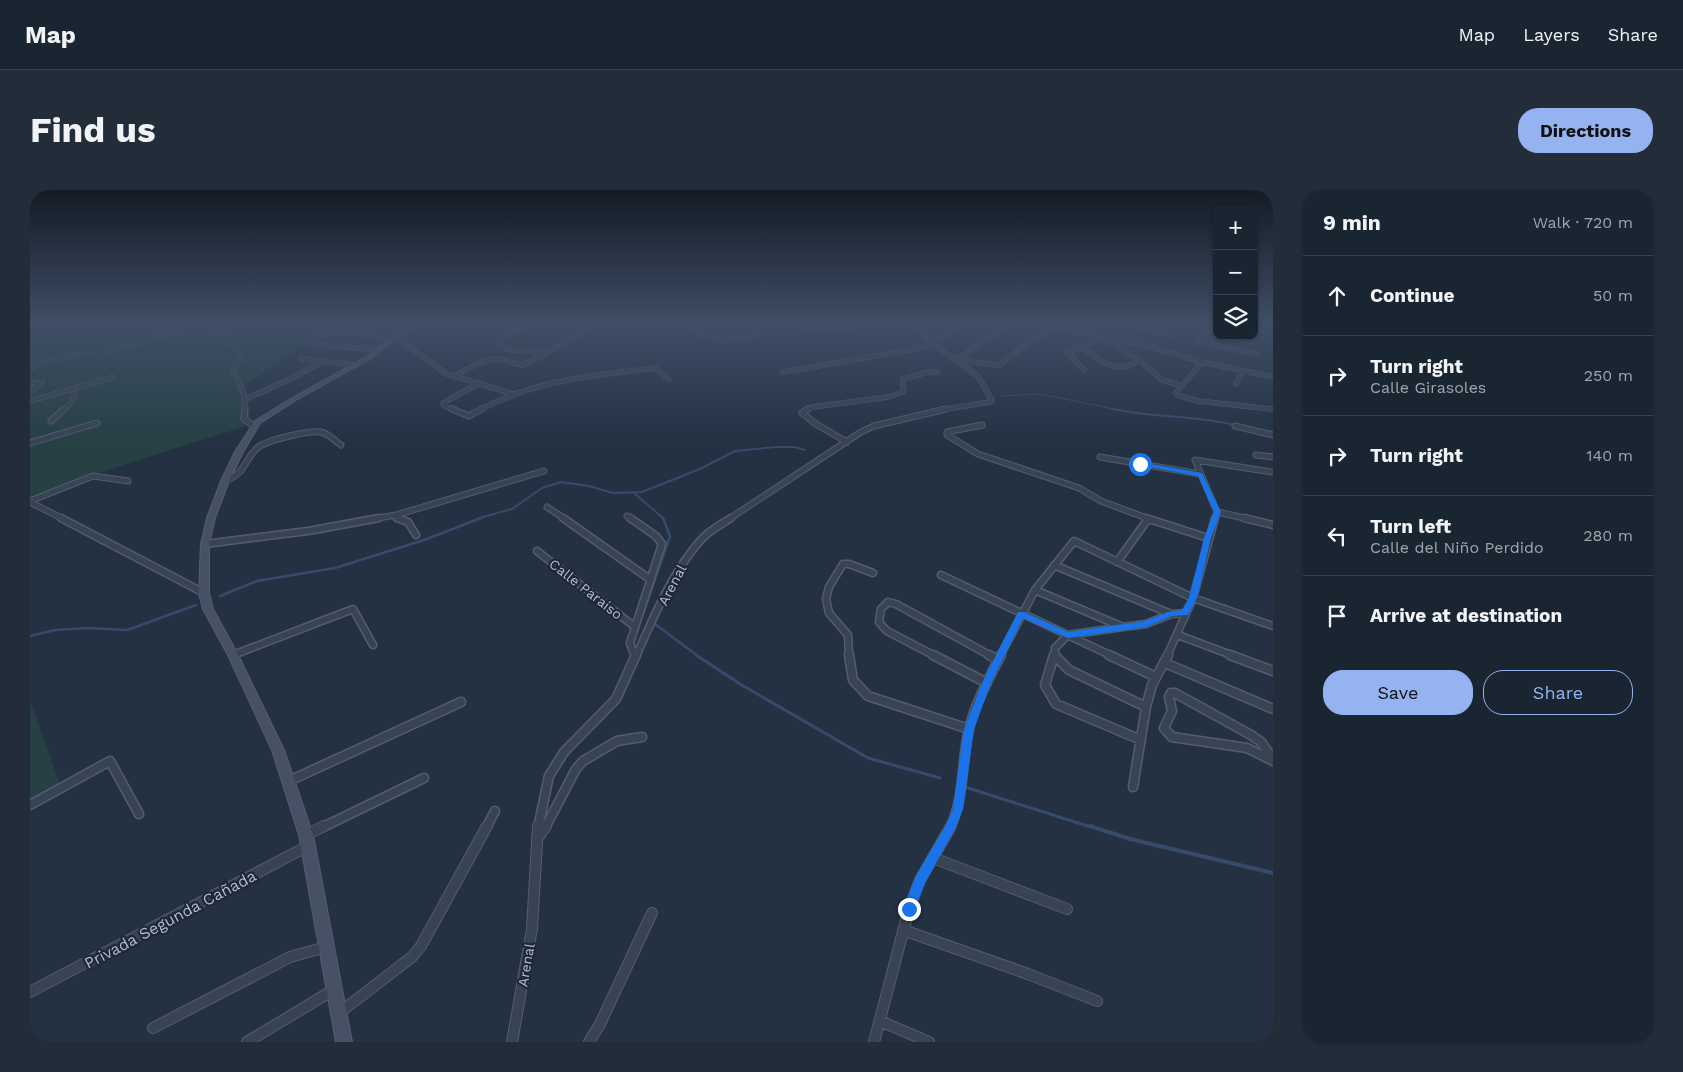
<!DOCTYPE html>
<html lang="en">
<head>
<meta charset="utf-8">
<style>
  :root { --surface:#1a2532; --page:#232d3a; --text:#f1f3f6; --muted:#9fa5ac; --line:#38424d; --accent:#95b2f1 }
  body { margin:0; font-family:"Work Sans",sans-serif; background:var(--page); color:var(--text) }
  .controls { position:absolute; right:15px; top:15px; display:grid; overflow:hidden; border-radius:10px; box-shadow:0 1px 4px #0004 }
  .controls button { width:45px; height:45px; display:grid; place-items:center; padding:0; border:0; border-bottom:1px solid var(--line); background:var(--surface); color:var(--text); font:25px sans-serif }
  .stop { position:absolute; width:15px; height:15px; margin:-11px; border:4px solid #1a73e8; border-radius:50%; background:#fff }
  .stop.end { background:#1a73e8; border-color:#fff; box-shadow:0 1px 5px #0008 }
  .list { margin:0; padding:0; list-style:none }
  h2 { display:flex; justify-content:space-between; align-items:center; height:65px; margin:0; padding:0 20px; font-size:21px }
  h2 small { font-size:16px; font-weight:400; color:var(--muted) }
  .list li { display:grid; grid-template-columns:32px 1fr auto; gap:15px; align-items:center; box-sizing:border-box; height:80px; padding:0 20px; border-top:1px solid var(--line) }
  .list b { display:block; font-size:19px; white-space:nowrap }
  .list p { margin:0; font-size:16px; white-space:nowrap; color:var(--muted) }
  .list em { font-size:16px; font-style:normal; color:var(--muted) }
  .actions { display:flex; gap:10px; padding:15px 20px }
  .actions a { flex:1; padding:11px 0; border:1px solid var(--accent); border-radius:20px; text-align:center; font-size:18px; color:var(--accent) }
  .actions .main { background:var(--accent); color:#111 }
  .icon { flex:none; width:28px; height:28px; fill:none; stroke:currentColor; stroke-width:2; stroke-linecap:round; stroke-linejoin:round }
  .map { position:relative; flex:none; width:1243px; height:852px; overflow:hidden; border-radius:20px }
  header { display:flex; align-items:center; gap:30px; box-sizing:border-box; height:70px; padding:0 25px; background:var(--surface); border-bottom:1px solid var(--line) }
  header strong { font-size:24px }
  nav { display:flex; gap:28px; margin-inline-start:auto; font-size:18px }
  .intro { display:flex; align-items:center; justify-content:space-between; box-sizing:border-box; height:120px; padding:0 30px }
  h1 { margin:0; font-size:35px }
  .button { padding:12px 22px; border-radius:20px; background:var(--accent); color:#111; font-size:18px; font-weight:700 }
  main { display:flex; gap:30px; padding:0 30px }
  aside { flex:1; background:var(--surface); border-radius:20px; box-shadow:0 1px 4px #0004 }
  .map>svg:first-child { display:block }
  .green { fill:#264044 }
  .lines { fill:none; stroke-linecap:round; stroke-linejoin:round }
  .stream-far4 { stroke:#364b6c; stroke-width:1 }
  .stream-far3 { stroke:#364b6c; stroke-width:2 }
  .stream-far2 { stroke:#364b6c; stroke-width:2.5 }
  .stream-far1 { stroke:#364b6c; stroke-width:3 }
  .stream { stroke:#364b6c; stroke-width:4 }
  .street-far4-casing { stroke:#535e6d; stroke-width:5.5 }
  .street-far3-casing { stroke:#535e6d; stroke-width:7 }
  .street-far2-casing { stroke:#535e6d; stroke-width:9 }
  .street-far1-casing { stroke:#535e6d; stroke-width:11 }
  .street-casing { stroke:#535e6d; stroke-width:12 }
  .secondary-casing { stroke:#535e6d; stroke-width:2 }
  .street-far4 { stroke:#384353; stroke-width:4.5 }
  .street-far3 { stroke:#384353; stroke-width:5 }
  .street-far2 { stroke:#384353; stroke-width:6 }
  .street-far1 { stroke:#384353; stroke-width:8 }
  .street { stroke:#384353; stroke-width:10 }
  .secondary { fill:#465166; fill-rule:evenodd }
  .route { fill:#1a73e8 }
  .labels { text-anchor:middle; stroke-width:4.5; stroke-linejoin:round; paint-order:stroke }
  .street-label { font-size:14px; fill:#b5becd; stroke:#1d2838 }
  .near-street-label { font-size:16px; fill:#b5becd; stroke:#1d2838 }
</style>
</head>
<body>
<header>
<strong>Map</strong>
<nav><a>Map</a><a>Layers</a><a>Share</a></nav>
</header>
<div class="intro"><h1>Find us</h1><a class="button">Directions</a></div>
<main>
<div class="map">
<svg width="1243" height="852" viewBox="0 0 1243 852">
  <rect width="100%" height="100%" fill="#233143"/>
  <path class="green" d="M0,133H306L214,196L222,234L62,285L0,311Z
    M0,510L31,597L0,614Z"/>
  <g class="lines">
    <path class="stream-far4" d="M971,206L1010,204L1089,220"/>
    <path class="stream-far3" d="M1083,219C1124,228 1165,225 1205,235
      M1232,240L1243,242
      M603,302L634,329
      M446,329L482,319L512,298L531,292L559,296L583,303L612,302L670,279L705,261L746,257H764L775,260"/>
    <path class="stream-far2" d="M190,406L227,391L305,378L394,350L451,328
      M613,424L640,346L633,328
      M625,434L668,466
      M0,446L25,440L58,438L97,440L166,415"/>
    <path class="stream-far1" d="M666,465L710,494L838,568L910,588
      M935,597L1064,638"/>
    <path class="stream" d="M1060,636L1100,649L1243,683"/>
    <g class="street-far4-casing">
      <path id="street-far4" d="M141,133L138,136L146,142
        M182,133L190,144L212,165L203,181L214,204L215,220
        M375,133L383,134
        M499,133L473,147L469,154L470,157L481,160L516,162
        M659,133L657,137L659,139L691,150L721,148L729,133
        M721,133L810,138L840,133
        M879,133L885,135L902,153L948,186L962,210L960,212L910,220
        M1008,133L1125,158L1172,172L1243,187
        M1091,133L1139,144
        M1135,133L1144,135
        M296,140L366,147L417,184L483,204
        M1197,146L1221,152
        M687,148L697,133
        M1081,149L1080,152L1109,170L1132,190L1152,196
        M1170,152L1227,164
        M280,154L349,160
        M280,154L307,133
        M1167,154L1183,133
        M1051,157C1069,170 1088,186 1109,170
        M76,161L146,142
        M271,169L325,175
        M926,170L978,133
        M927,170L969,175L1021,136
        M1172,172L1146,203L1147,205L1168,211L1243,219
        M0,178L21,169L63,163
        M1054,180L1038,163L1074,147
        M753,182L890,158L902,153L934,133
        M424,186C437,180 456,167 470,169C479,170 485,175 494,175L569,133
        M0,193H12
        M1206,194L1212,181
        M0,202L12,193
        M216,209L260,189L293,171
        M0,211L83,187
        M33,220L41,213L45,204L42,201
        M425,220L414,216L413,213L449,193
        M449,220C509,189 560,186 626,178L639,190
        M776,220L782,217L858,207L873,202V189L898,182H907"/>
    </g>
    <g class="street-far3-casing">
      <path id="street-far3" d="M215,219L214,229L224,236
        M422,219L439,226L452,219
        M778,219L772,223L786,234L817,252
        M21,231L34,219
        M952,235L917,242V245L948,264L1049,298L1071,311L1119,329
        M1205,236L1243,245
        M0,253L67,233
        M1226,265L1243,267
        M1070,267L1170,284
        M195,291C217,282 213,272 227,258C237,250 279,240 291,242C299,244 305,251 311,255
        M0,311L63,286L98,291
        M0,312L33,329
        M517,317L535,329
        M1187,322L1219,329
        M366,325L368,329
        M597,326L602,329
        M342,329L366,325L514,281
        M699,329L831,242L844,236L916,219
        M1184,329L1187,322L1165,270L1242,282"/>
    </g>
    <g class="street-far2-casing">
      <path id="street-far2" d="M31,328L174,403
        M367,328L378,332L386,345
        M533,328L621,390
        M600,328L626,346L632,354L600,453L603,462L607,465
        M1116,328L1178,348
        M1214,328L1243,335
        M175,354L278,341L349,328
        M507,361L605,437
        M1087,372L1118,329
        M1024,375L1141,424L1155,423
        M911,385L1082,466
        M1005,400L1093,437L1116,434L1141,424
        M1148,445L1204,466
        M203,465L323,419L343,455
        M606,466C624,427 641,384 670,351C678,341 690,335 701,328
        M819,466L818,445L799,423L796,409L799,397L813,374H819L843,383
        M905,466L857,441L849,432L851,419L858,412L866,414L961,466
        M970,466L1005,400L1044,351L1163,408L1243,436
        M1025,466V458L1038,445L1093,437
        M1137,466L1163,408L1185,328"/>
    </g>
    <g class="street-far1-casing">
      <path id="street-far1" d="M819,465L823,490L838,506L939,539
        M903,465L957,493
        M959,465L968,470
        M1024,465L1039,480L1116,517
        M1024,465L1015,495L1026,514L1111,550
        M1079,465L1126,487
        M1200,465L1243,481
        M1135,473L1243,519
        M1243,569L1231,552L1221,545L1145,503H1141L1139,507L1142,521L1134,538L1142,547L1217,558L1243,571
        M259,591L431,512
        M1103,597L1116,517L1122,495L1138,465
        M0,615L80,571L109,624
        M291,638L394,588
        M456,638L465,621
        M508,638L519,586L534,562L586,509L606,465
        M515,638L546,579L553,571L587,551L612,547
        M920,638C935,607 931,572 939,539C945,514 959,488 971,465"/>
    </g>
    <g class="street-casing">
      <path id="street" d="M276,645L294,636
        M507,649L516,636
        M903,668L1037,719
        M873,740L998,784L1067,811
        M0,802L278,656
        M309,823L382,767L391,756L457,636
        M850,831L899,852
        M123,838L260,767L296,757
        M217,852L305,799
        M482,852L502,739L508,636
        M559,852L570,834L622,723
        M844,852L879,719L890,690L921,636"/>
    </g>
    <g class="secondary-casing">
      <path id="secondary" d="M381,133H387L340,169L266,210L230,233L213,262L199,291L185,328L179,354V403L183,419L208,465L254,560L283,645L322,852H306L269,645L242,560L198,465L173,419L169,403L171,354L177,328L191,291L205,262L225,231L262,208L336,167Z"/>
    </g>
    <use href="#street-far4" class="street-far4"/>
    <use href="#street-far3" class="street-far3"/>
    <use href="#street-far2" class="street-far2"/>
    <use href="#street-far1" class="street-far1"/>
    <use href="#street" class="street"/>
    <use href="#secondary" class="secondary"/>
  </g>
  <linearGradient id="sky" x2="0" y2="1"><stop stop-color="#131b25"/><stop offset="0.53" stop-color="#3f4e66"/><stop offset="1" stop-color="#3f4e66" stop-opacity="0"/></linearGradient>
  <rect width="1243" height="252" fill="url(#sky)"/>
  <path class="route" d="M1110,272L1172,283L1191,322L1181,348L1167,408L1158,425L1142,426L1116,437L1038,448L993,428L961,493L944,539L933,619L925,639L895,693L883,723L879,725L875,723L873,719L886,686L917,633L923,619L934,539L952,493L988,422H994L1038,442L1115,431L1138,422L1152,420L1159,408L1174,348L1184,322L1168,286L1108,275Z"/>
  <g class="labels">
    <g class="street-label">
      <text transform="translate(642 395) rotate(-62)" y="5">Arenal</text>
      <text transform="translate(556 399) rotate(38)" y="5">Calle Paraíso</text>
      <text transform="translate(496 775) rotate(-80)" y="5">Arenal</text>
    </g>
    <g class="near-street-label">
      <text transform="translate(140 729) rotate(-28)" y="6">Privada Segunda Cañada</text>
    </g>
  </g>
</svg>
<div class="controls">
<button>+</button>
<button>−</button>
<button><svg class="icon" aria-label="layers" viewBox="0 0 24 24"><path d="M12 4l9 5-9 5-9-5zM3 14l9 5 9-5"/></svg></button>
</div>
<div class="stop" style="left:1110px;top:274px"></div>
<div class="stop end" style="left:879px;top:719px"></div>
</div>
<aside>
<h2>9 min<small>Walk · 720 m</small></h2>
<ul class="list">
<li><svg class="icon" aria-label="ahead" viewBox="0 0 24 24"><path d="M12 20V5M6 11l6-6 6 6"/></svg><div><b>Continue</b></div><em>50 m</em></li>
<li><svg class="icon" aria-label="right" viewBox="0 0 24 24"><path d="M7 20v-9h11M14 6l5 5-5 5"/></svg><div><b>Turn right</b><p>Calle Girasoles</p></div><em>250 m</em></li>
<li><svg class="icon" aria-label="right" viewBox="0 0 24 24"><path d="M7 20v-9h11M14 6l5 5-5 5"/></svg><div><b>Turn right</b></div><em>140 m</em></li>
<li><svg class="icon" aria-label="left" viewBox="0 0 24 24"><path d="M17 20v-9H6M10 6l-5 5 5 5"/></svg><div><b>Turn left</b><p>Calle del Niño Perdido</p></div><em>280 m</em></li>
<li><svg class="icon" aria-label="arrive" viewBox="0 0 24 24"><path d="M6 21V4h12l-3 4 3 4H6"/></svg><div><b>Arrive at destination</b></div></li>
</ul>
<div class="actions"><a class="main">Save</a><a>Share</a></div>
</aside>
</main>
</body>
</html>
